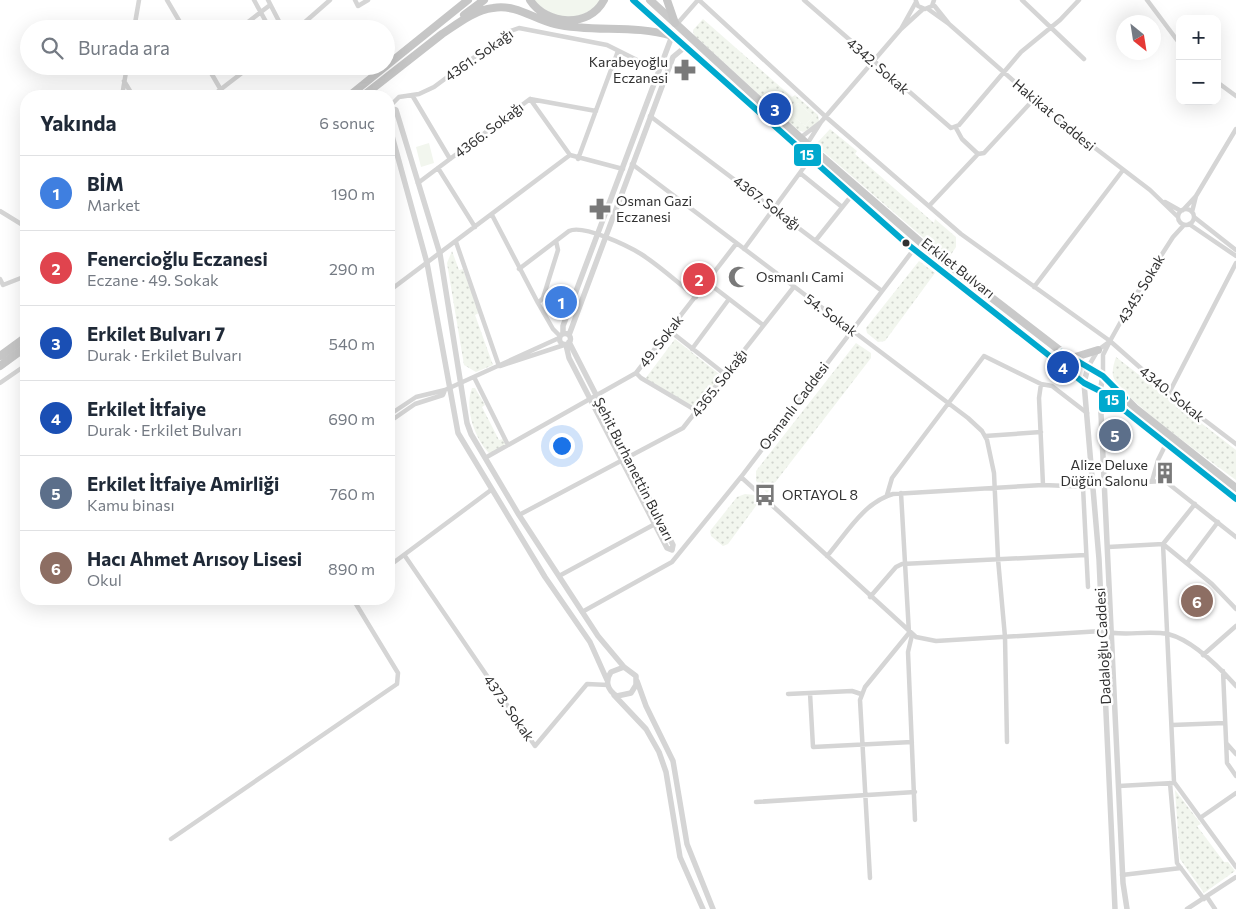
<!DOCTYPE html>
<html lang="tr">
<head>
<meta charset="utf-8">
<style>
  :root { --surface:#fff; --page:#f2f2f3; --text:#1f2937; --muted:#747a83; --line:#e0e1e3; --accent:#797979 }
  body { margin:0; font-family:Commissioner,sans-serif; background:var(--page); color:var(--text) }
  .controls { position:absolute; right:15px; top:15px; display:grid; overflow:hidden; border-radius:10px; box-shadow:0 5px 20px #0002 }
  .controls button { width:45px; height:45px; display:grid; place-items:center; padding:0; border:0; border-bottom:1px solid var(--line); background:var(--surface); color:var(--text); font:25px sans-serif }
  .compass { position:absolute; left:1116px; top:15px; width:45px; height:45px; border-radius:50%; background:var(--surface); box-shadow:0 5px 20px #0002; rotate:150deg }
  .you { position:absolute; left:561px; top:445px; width:18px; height:18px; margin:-12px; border:4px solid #fff; border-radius:50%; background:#1a73e8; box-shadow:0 0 0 8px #1a73e833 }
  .badge { display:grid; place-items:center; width:32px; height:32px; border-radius:50%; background:var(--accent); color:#fff; font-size:16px; font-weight:700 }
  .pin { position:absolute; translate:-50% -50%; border:2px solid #fff; box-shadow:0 1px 5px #0006 }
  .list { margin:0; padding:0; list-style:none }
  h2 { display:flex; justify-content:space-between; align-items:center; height:65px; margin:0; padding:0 20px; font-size:21px }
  h2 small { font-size:16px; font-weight:400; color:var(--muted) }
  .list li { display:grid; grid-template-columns:32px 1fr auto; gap:15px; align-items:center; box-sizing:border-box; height:75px; padding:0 20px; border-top:1px solid var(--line) }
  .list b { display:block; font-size:19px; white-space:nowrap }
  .list p { margin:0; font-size:16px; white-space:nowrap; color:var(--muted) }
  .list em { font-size:16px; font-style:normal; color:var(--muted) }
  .icon { flex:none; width:28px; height:28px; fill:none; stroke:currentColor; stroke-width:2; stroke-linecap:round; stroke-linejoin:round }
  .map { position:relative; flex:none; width:1236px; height:909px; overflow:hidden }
  .search { position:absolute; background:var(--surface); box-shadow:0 5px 20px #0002; left:20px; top:20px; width:375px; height:55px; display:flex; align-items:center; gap:12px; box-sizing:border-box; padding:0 18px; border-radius:28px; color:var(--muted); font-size:19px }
  .panel { position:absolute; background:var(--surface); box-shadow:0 5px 20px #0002; left:20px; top:90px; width:375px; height:515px; border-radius:20px }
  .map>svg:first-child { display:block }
  .grass { fill:#f2f6ee }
  .park { fill:url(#park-dots); fill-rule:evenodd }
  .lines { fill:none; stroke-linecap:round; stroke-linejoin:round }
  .minor { stroke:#d5d5d5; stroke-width:4.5 }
  .tertiary { stroke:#d5d5d5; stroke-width:5.5 }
  .primary { stroke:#c9c9c9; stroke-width:8 }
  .trunk { stroke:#c6c6c6; stroke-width:8 }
  .bus-1-casing { stroke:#fff; stroke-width:10 }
  .bus-1 { stroke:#00a9ce; stroke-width:6 }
  .bus-dot { fill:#313131; stroke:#fff; stroke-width:2 }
  .labels { text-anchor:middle; stroke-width:5; stroke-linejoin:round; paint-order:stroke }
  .street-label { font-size:14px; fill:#313131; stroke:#fff }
  .poi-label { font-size:14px; fill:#313131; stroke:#fff; text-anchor:start }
  .line-badge { stroke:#fff; stroke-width:2 }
  .badge-label { font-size:14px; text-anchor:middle; font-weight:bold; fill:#fff }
</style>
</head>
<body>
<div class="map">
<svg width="1236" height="909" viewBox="0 0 1236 909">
  <defs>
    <pattern id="park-dots" width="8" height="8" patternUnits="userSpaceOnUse" patternTransform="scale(1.25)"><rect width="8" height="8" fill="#f2f6ee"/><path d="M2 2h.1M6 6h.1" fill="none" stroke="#d0d3cd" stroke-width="1.8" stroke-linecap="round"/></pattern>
  </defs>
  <rect width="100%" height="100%" fill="#fff"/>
  <path class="grass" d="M533,0H602C579,24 557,22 533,0Z
    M798,103L813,116L805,126L789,113Z
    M429,143L434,163L421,167L416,147Z"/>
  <path class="park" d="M703,19L792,97L795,95L818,115L819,121L809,132L799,131L694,35L693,30ZM798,103L813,116L805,126L789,113Z
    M830,129L857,151L855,154L934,223L935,219L956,237V247L948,259L818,147V142Z
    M452,251L459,270L463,269L479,313L475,315L493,365L476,372L464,365L447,263Z
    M919,261L935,273L885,341L878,342L867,333L866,328Z
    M675,339L724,378L702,407L691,405L645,379Z
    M856,343L871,353V358L767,493L756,481V471Z
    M1116,357L1236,450V480C1215,464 1118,396 1113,376C1112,369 1114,363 1116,357Z
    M472,388H475L485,405L482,407L499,440L503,439L507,447L490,454C475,439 464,409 472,388Z
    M745,494L754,495L761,499L728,544L723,546L711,536L710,531L737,497Z
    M1175,790L1201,824L1197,826L1224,862H1228L1235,871L1204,893L1180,859Z"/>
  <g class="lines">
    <path class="minor" d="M167,0L184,29
      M254,0L270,29
      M268,0L283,29
      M355,0L358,6L368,0
      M699,0L826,117L961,234L1110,341L1169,393L1236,444
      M804,0L951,128L959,125L1021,52L1060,20L1079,0
      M1022,0L1084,59
      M1147,0L1180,44
      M916,1L918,6L925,9L932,6L934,0
      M933,4L949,24
      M928,9L949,24L1057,119L1150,190L1178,217
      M677,24L698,0
      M134,29L139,0
      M239,29L270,5
      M297,29L330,0
      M901,29L916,2
      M207,66L221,90
      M124,81L133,96
      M1217,82L1236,96
      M412,95L450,159
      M122,96L127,66
      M212,96L251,66
      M530,99L570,155L623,169
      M389,107L399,97L419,94L434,87L508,32L519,28L607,45L659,71
      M650,116L882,291
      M956,128L962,139L978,154L984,153L1034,99
      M800,138L821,122
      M807,144L821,122L901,29L923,9
      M578,159L618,51
      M632,164L968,418L982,431L987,440L994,473L998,559L1005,637L1007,742
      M438,168L475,227
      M800,173L842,207
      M418,183L530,99L596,111
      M1196,196L1236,129
      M1165,202L1181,211
      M929,206L978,154
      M1178 217a8 8 0 1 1 16 0a8 8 0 1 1-16 0Z
      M1183,210L1196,196L1192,212
      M0,211L26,227
      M492,215L538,303L553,329L560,336
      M1194,217L1236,250
      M1189,224L1236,256
      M816,240L852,195
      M456,242L499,366
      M744,249L810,159
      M519,269L569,231C583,224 628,246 641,254C660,266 678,283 696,297
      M0,279L3,285L26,276
      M707,282L763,325
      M1034,287L1123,170
      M389,291L570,155
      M538,303L543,298L558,250L556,241
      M670,331L726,375
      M692,349L729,299
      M500,366L564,345
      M1088,367L1098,350L1109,342
      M636,373L641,378L697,411
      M1103,376V355L1110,341L1134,298L1173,237L1184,225
      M474,377L508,445
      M0,383L26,365
      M1169,393L1236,263
      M389,415L416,397L445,390
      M389,422L415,404L443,395L445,390L559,338
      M985,436L1041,432
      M485,458L636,373L736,244
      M741,477L916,637L936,641L1102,631C1123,637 1146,630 1168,634C1192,640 1220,668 1236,686
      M1152,481L1158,460L1166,444
      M1105,484L1165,481L1236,537
      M1043,485L1039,398L1041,384L1052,386L1087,413
      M1083,487L1088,587
      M887,495L892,478L984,356L1041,384
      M1195,504L1163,544L1174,782L1236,867
      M519,515L683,428L793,288
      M1108,547L1163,544L1212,584L1236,609
      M405,556L535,746L587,684L608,685
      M827,556C846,534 864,502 893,494L1043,485L1093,487
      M1187,563L1218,522
      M389,566L491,490
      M559,576L655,524
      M870,597L896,567L902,564L1086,555
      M582,612L672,562L741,477L914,249
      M912,635L908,652L915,820
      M1203,655L1236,626
      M1223,671L1227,763L1236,776
      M810,693L813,747L912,742
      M788,694L852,691L861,694
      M1172,725L1225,723
      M1227,744L1236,754
      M1170,783L1177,863L1204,899
      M1119,786L1173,783
      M756,802L915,792
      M1200,818L1236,793
      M171,839L397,684L398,673L353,599
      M1122,875L1181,868
      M870,878L860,700L865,687L909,633L901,493
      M1207,897L1215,909
      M1187,909L1236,877"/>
    <path class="tertiary" d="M389,108L396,110L440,254L467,423L471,434L519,515L598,636L624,667L636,676V685L631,693L617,696C607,690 605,681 611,672L624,667
      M389,125L427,263L458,433L545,577L590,642L607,680
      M563,333V326L672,36
      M559.5 339a5.5 5.5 0 1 1 11 0a5.5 5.5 0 1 1-11 0Z
      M569,335L673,57L685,47
      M569,342L673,545L672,550
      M566,345L569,358L667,548L672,550
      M1088,367L1084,383L1099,559L1115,909
      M1103,376L1100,391L1102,436L1123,883L1127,909
      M637,681L646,706L673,761L687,844L713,909
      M614,695L646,729L659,752L666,772L680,857L703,909"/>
    <path class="primary" d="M633,0L906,243L1084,383L1100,391L1236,499
      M650,0L807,144L926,247L1067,356L1103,376L1136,409L1236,488
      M1072,358L1098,350"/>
    <path class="trunk" d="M530,0C546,25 589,29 604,0
      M667,0L675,23
      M464,15L484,0
      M439,36C456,25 474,10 493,8C517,4 533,19 555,24C593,33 634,24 672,36
      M386,66L468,0
      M349,96L386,66
      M363,96L442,34
      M0,356L26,337
      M0,366L26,347"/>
    <g class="bus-1-casing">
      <path id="bus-1" d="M633,0L906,243L1084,383L1100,391L1236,499
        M1062,352L1103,376L1125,398"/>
    </g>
    <use href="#bus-1" class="bus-1"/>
  </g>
  <defs>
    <g id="pharmacy-bare" transform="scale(1.725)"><path d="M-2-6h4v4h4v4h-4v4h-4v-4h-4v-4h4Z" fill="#797979" stroke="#fff" stroke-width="2.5" paint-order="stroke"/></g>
    <g id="mosque-bare" transform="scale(1.725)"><path d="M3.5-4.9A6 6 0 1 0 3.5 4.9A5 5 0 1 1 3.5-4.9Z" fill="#797979" stroke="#fff" stroke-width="2.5" paint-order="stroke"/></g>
    <g id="building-bare" transform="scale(1.725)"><path d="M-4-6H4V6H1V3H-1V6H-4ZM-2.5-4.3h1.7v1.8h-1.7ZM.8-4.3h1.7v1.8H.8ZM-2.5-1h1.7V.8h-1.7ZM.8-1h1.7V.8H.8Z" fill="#797979" stroke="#fff" stroke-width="2.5" paint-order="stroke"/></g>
    <g id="bus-bare" transform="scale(1.725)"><path d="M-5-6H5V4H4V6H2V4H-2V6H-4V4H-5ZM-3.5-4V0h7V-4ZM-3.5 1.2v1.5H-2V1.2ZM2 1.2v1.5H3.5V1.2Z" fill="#797979" stroke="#fff" stroke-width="2.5" paint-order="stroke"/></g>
  </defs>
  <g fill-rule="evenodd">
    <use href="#pharmacy-bare" x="685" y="70"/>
    <use href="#pharmacy-bare" x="600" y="209"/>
    <use href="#mosque-bare" x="739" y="277"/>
    <use href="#building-bare" x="1165" y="473"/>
    <use href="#bus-bare" x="765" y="495"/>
  </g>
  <circle class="bus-dot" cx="906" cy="243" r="4.5"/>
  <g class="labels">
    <g class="street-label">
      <text transform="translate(479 55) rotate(-35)" y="5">4361. Sokağı</text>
      <text transform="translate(878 66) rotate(41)" y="5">4342. Sokak</text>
      <text transform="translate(1054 115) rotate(40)" y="5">Hakikat Caddesi</text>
      <text transform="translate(489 130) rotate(-37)" y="5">4366. Sokağı</text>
      <text transform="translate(767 203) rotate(37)" y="5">4367. Sokağı</text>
      <text transform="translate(958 268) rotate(38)" y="5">Erkilet Bulvarı</text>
      <text transform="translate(1141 289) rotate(-59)" y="5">4345. Sokak</text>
      <text transform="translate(831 315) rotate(36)" y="5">54. Sokak</text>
      <text transform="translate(661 341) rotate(-52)" y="5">49. Sokak</text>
      <text transform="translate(719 383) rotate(-52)" y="5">4365. Sokağı</text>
      <text transform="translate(1172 394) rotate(39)" y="5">4340. Sokak</text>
      <text transform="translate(794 406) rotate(-53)" y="5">Osmanlı Caddesi</text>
      <text transform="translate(634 469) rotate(63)" y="5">Şehit Burhanettin Bulvarı</text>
      <text transform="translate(1103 646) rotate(-93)" y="5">Dadaloğlu Caddesi</text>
      <text transform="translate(509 708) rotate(55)" y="5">4373. Sokak</text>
    </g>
    <g class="poi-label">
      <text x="668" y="67" text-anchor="end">Karabeyoğlu<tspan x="668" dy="16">Eczanesi</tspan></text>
      <text x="616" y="206">Osman Gazi<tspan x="616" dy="16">Eczanesi</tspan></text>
      <text x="756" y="282">Osmanlı Cami</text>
      <text x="1148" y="470" text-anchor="end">Alize Deluxe<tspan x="1148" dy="16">Düğün Salonu</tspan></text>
      <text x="782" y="500">ORTAYOL 8</text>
    </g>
  </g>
  <g class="line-badge">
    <rect x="793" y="143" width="29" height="24" rx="5" fill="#00a9ce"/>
    <rect x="1098" y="389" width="28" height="24" rx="5" fill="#00a9ce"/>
  </g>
  <g class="badge-label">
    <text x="807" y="160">15</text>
    <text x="1112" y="405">15</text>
  </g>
</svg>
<div class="controls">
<button>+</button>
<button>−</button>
</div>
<svg class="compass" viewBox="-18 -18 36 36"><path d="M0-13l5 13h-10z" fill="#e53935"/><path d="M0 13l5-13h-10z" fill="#747a83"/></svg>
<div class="you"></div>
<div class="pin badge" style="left:561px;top:302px;background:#3f7fe0">1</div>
<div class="pin badge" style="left:699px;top:279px;background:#e0444e">2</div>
<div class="pin badge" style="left:775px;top:109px;background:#1a4fb4">3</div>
<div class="pin badge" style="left:1063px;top:367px;background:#1a4fb4">4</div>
<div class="pin badge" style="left:1115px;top:435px;background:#5c6f8a">5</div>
<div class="pin badge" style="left:1197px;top:601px;background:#8d6e63">6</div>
<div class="search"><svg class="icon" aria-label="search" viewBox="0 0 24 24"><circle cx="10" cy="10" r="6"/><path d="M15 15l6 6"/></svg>Burada ara</div>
<section class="panel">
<h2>Yakında<small>6 sonuç</small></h2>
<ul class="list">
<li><span class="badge" style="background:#3f7fe0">1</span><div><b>BİM</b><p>Market</p></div><em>190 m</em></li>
<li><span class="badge" style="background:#e0444e">2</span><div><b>Fenercioğlu Eczanesi</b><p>Eczane · 49. Sokak</p></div><em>290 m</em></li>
<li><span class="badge" style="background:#1a4fb4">3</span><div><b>Erkilet Bulvarı 7</b><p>Durak · Erkilet Bulvarı</p></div><em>540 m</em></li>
<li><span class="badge" style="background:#1a4fb4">4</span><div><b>Erkilet İtfaiye</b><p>Durak · Erkilet Bulvarı</p></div><em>690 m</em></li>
<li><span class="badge" style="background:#5c6f8a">5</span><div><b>Erkilet İtfaiye Amirliği</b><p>Kamu binası</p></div><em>760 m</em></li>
<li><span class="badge" style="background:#8d6e63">6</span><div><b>Hacı Ahmet Arısoy Lisesi</b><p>Okul</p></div><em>890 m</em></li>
</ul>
</section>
</div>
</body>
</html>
